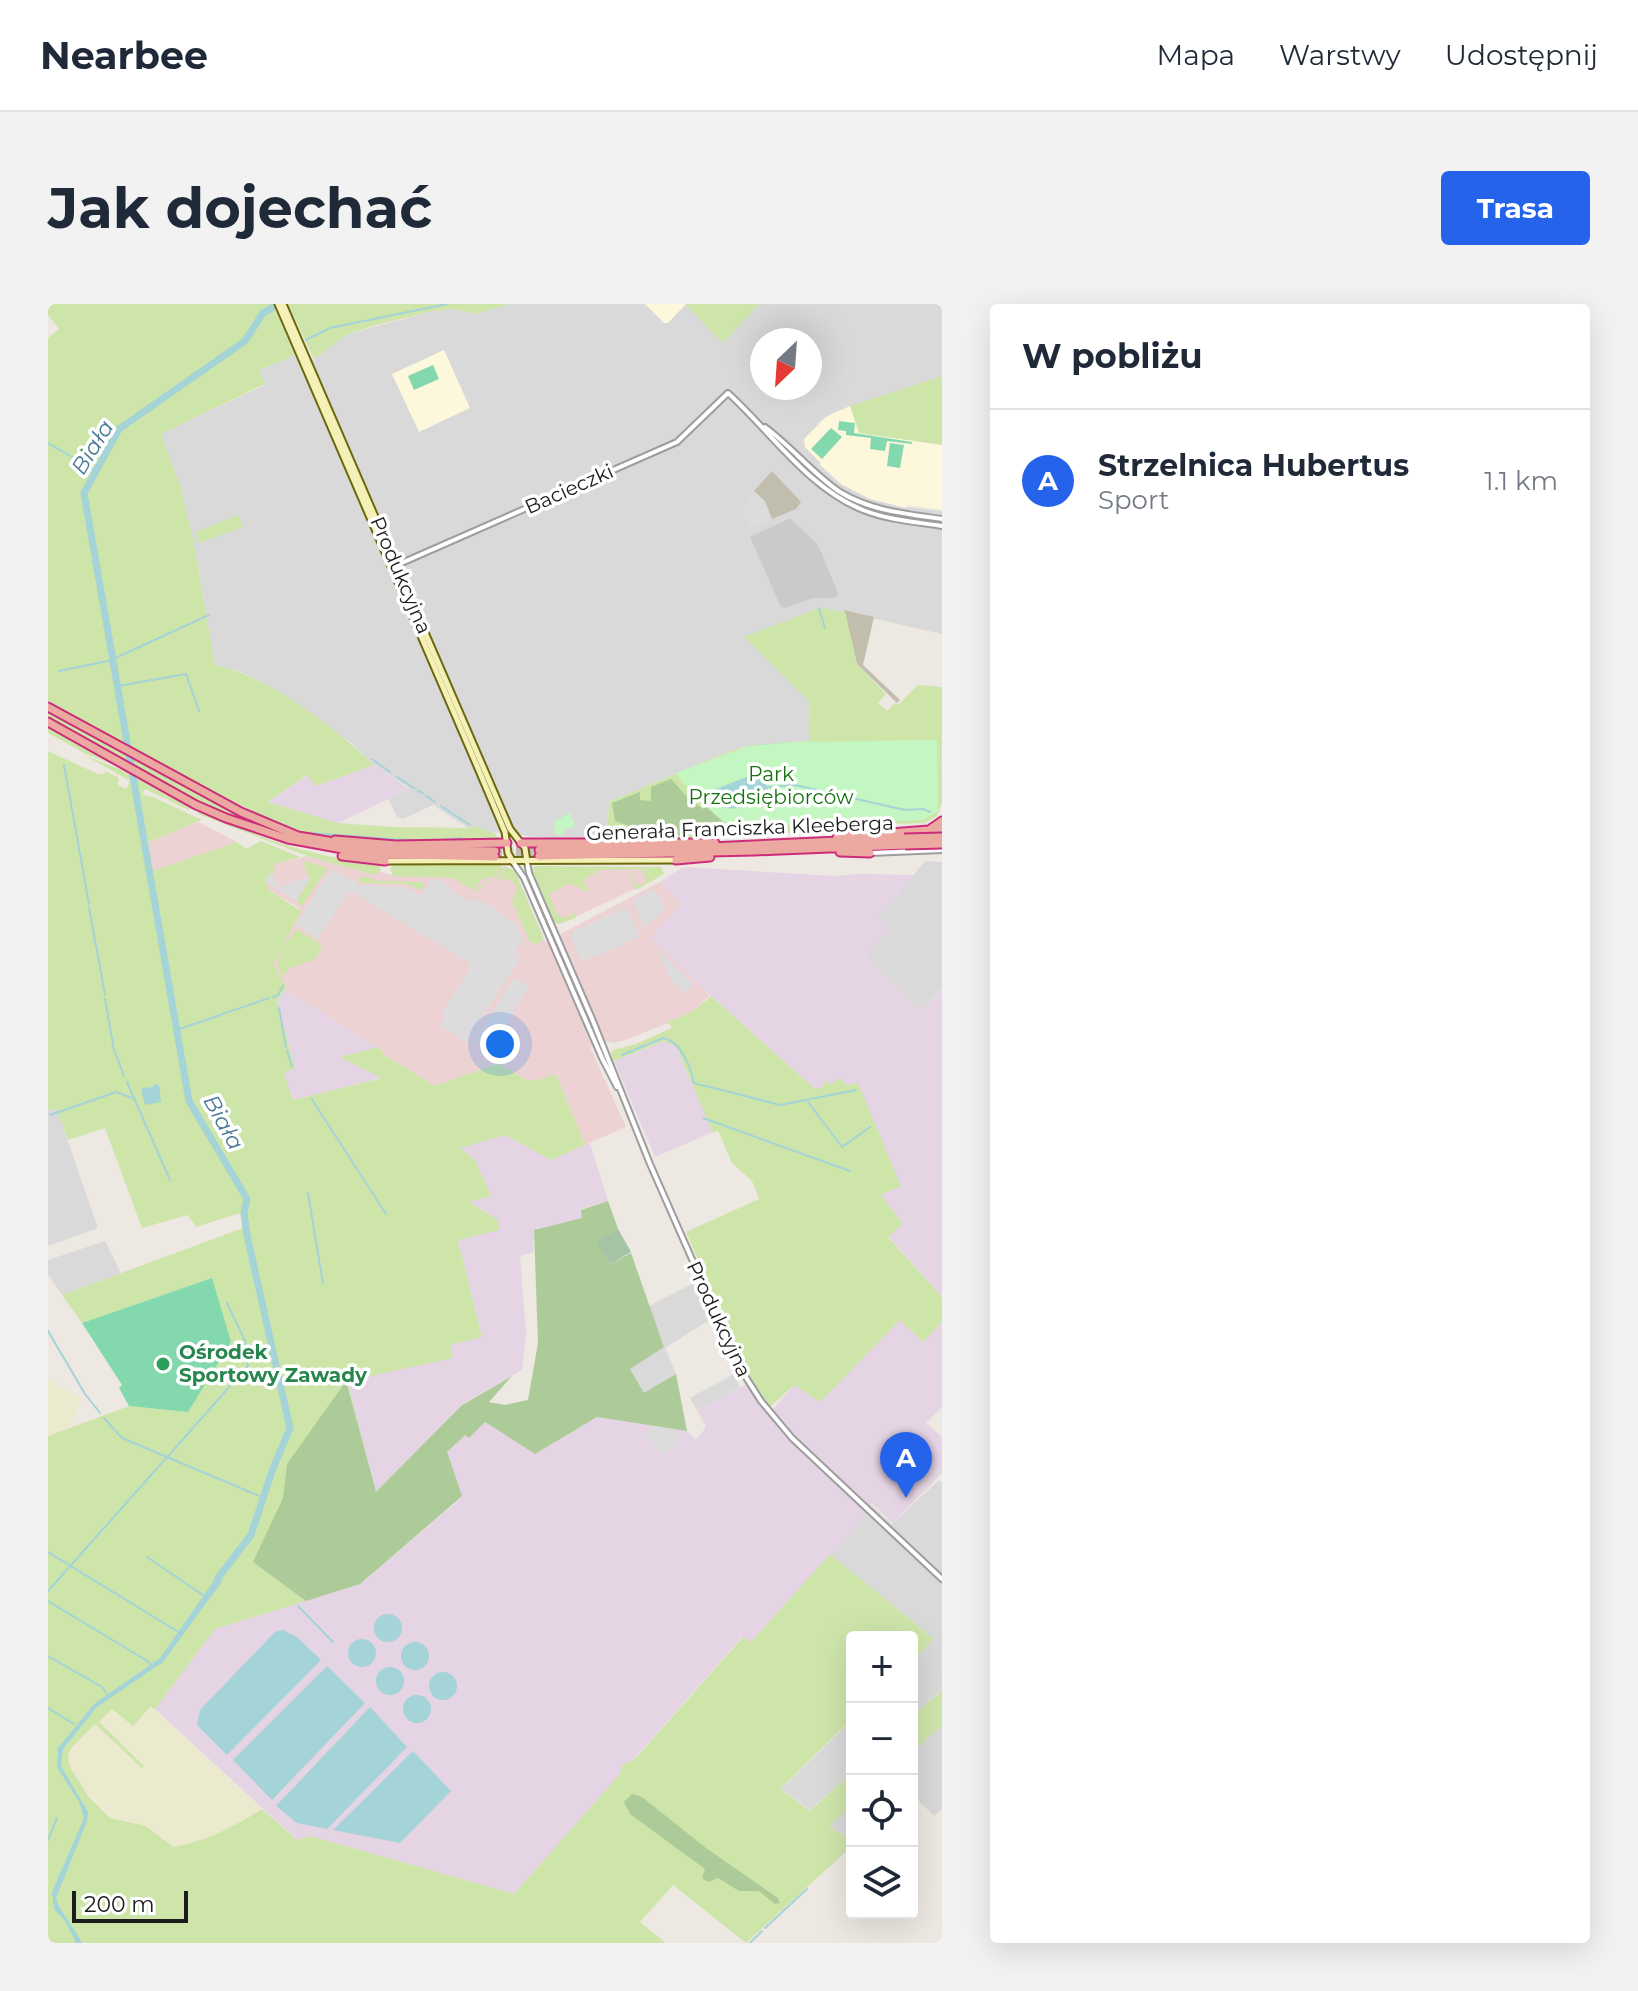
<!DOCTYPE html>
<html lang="pl">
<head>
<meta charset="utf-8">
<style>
  :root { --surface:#fff; --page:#f2f2f3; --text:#1f2937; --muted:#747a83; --line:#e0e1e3; --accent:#2563eb }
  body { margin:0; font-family:Montserrat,sans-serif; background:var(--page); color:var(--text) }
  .controls { position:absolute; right:24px; bottom:24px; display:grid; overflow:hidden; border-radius:8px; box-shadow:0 8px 32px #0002 }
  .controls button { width:72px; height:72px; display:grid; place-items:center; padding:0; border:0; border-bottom:2px solid var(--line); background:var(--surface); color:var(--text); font:40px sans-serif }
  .compass { position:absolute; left:702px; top:24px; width:72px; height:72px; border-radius:50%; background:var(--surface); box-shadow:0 8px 32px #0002; rotate:205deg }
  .scale { position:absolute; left:24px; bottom:20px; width:116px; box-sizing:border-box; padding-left:8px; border:4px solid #1c1c1c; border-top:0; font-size:22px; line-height:28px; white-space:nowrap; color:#1c1c1c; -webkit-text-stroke:6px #fff; paint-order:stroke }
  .you { position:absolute; left:452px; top:740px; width:28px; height:28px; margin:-20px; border:6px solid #fff; border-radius:50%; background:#1a73e8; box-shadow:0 0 0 12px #1a73e833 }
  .badge { display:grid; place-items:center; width:52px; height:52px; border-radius:50%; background:var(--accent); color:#fff; font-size:26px; font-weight:700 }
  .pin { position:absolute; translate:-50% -66px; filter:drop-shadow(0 2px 4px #0008) }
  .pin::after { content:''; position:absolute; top:42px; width:28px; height:24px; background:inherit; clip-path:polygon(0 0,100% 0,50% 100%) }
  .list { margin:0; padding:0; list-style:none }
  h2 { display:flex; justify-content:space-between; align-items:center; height:104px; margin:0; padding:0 32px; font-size:34px }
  h2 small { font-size:26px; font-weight:400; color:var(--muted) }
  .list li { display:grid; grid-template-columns:52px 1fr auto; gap:24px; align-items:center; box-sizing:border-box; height:144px; padding:0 32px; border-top:2px solid var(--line) }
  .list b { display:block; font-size:30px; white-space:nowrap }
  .list p { margin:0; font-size:26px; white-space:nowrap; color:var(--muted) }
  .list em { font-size:26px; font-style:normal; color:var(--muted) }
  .icon { flex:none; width:44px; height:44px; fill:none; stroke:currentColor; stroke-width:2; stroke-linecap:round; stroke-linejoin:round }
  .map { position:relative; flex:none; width:894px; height:1639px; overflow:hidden; border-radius:8px }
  header { display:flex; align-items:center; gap:48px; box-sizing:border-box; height:112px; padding:0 40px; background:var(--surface); border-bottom:2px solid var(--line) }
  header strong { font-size:38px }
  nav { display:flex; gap:44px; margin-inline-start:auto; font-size:28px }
  .intro { display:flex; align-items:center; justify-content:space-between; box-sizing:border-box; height:192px; padding:0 48px }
  h1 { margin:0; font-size:56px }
  .button { padding:20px 36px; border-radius:8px; background:var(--accent); color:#fff; font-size:28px; font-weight:700 }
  main { display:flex; gap:48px; padding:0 48px }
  aside { flex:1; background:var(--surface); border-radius:8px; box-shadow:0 8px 32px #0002 }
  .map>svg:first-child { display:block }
  .residential { fill:#dad9d9; fill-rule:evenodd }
  .commercial { fill:#edd2d4 }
  .industrial { fill:#e5d4e4 }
  .education { fill:#fdf8db }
  .religious { fill:#cacaca }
  .construction { fill:#c1beae }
  .farmland { fill:#ebe9ce }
  .grass { fill:#cee5aa }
  .forest { fill:#adca99 }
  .cemetery { fill:#a4c4a5 }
  .park { fill:#c3f6c0 }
  .pitch { fill:#84d8ad }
  .parking { fill:#dcdcdc }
  .water { fill:#a4d3d8 }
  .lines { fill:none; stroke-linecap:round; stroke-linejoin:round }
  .stream { stroke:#a4d3d8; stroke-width:2 }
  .river { stroke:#a4d3d8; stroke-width:7 }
  .trunk-tunnel { stroke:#c3bfba; stroke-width:7; stroke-dasharray:7 3.5; stroke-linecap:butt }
  .tertiary-casing { stroke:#9d9d9d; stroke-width:8 }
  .secondary-casing { stroke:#6b690b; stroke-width:9 }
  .trunk-casing { stroke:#cc2d78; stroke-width:11 }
  .tertiary { stroke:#fff; stroke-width:4 }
  .secondary { stroke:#f5f0b7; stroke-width:5 }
  .trunk { stroke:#eba9a2; stroke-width:7 }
  .trunk-bridge-casing { stroke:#cc2d78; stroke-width:11; stroke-linecap:butt }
  .trunk-bridge { stroke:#eba9a2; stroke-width:7 }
  .leisure-dot { fill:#2e9e5b; stroke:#fff; stroke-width:3 }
  .labels { text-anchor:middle; stroke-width:7; stroke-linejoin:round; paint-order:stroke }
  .street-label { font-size:20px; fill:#1c1c1c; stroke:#fff }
  .park-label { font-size:20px; fill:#157211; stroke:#fff }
  .leisure-label { font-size:20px; font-weight:bold; fill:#27864d; stroke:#fff; text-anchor:start }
  .water-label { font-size:22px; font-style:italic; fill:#487996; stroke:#fff }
</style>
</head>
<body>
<header>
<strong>Nearbee</strong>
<nav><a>Mapa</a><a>Warstwy</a><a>Udostępnij</a></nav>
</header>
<div class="intro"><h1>Jak dojechać</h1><a class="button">Trasa</a></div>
<main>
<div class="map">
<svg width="894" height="1639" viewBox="0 0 894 1639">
  <rect width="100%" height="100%" fill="#ede8e2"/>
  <path class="residential" d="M461,0H638L675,38L711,0H894V72L787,108L772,117L757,143L793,180L857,203L894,207V330L797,308L697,332L761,397L763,437L690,444L562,497L557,535H510L423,526L385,501L355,515L349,513L340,495L361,484L326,461L302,438L215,379L193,368L167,361L145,235L133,184L112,130L217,81L211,66L247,51L266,55L300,30L385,7L405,5L427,10ZM714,36H762V84H714Z
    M877,557L894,558V685L873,707L817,652L841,627L829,615Z
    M8,803L50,924L0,942V806Z
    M57,937L73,969L14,991L0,970V956Z
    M646,979L661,1016L617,1044L628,1070L596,1090L582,1065L616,1042L601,1002Z
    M686,1070L692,1083L649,1106L642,1094Z
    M891,1176L894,1179V1385L864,1413V1357L886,1335L782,1250L822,1207L800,1180L844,1220Z
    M804,1416V1468L762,1506L733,1485Z
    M894,1421V1505L886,1512L864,1490V1448Z
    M804,1501V1536L781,1522Z"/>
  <path class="commercial" d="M150,518L189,538L105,567L100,538Z
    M258,552L346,571L403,564L457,563L466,566L497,638L612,578L634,600L602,633L662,691L644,708L615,721L580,735L566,739L558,737L542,743L578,823L537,841L508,770L488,778H480L454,762L445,760L394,781L387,782L338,752L330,743L238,686L226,664L225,657L252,609L251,604L221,586L217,578L227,560Z
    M539,564H598L604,577L512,620L495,592Z"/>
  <path class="industrial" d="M326,461L361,485L290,519L220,498L260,471L268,482Z
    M635,563L786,572L811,570L866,571L830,614L842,627L817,652L873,707L894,686V993L840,932L832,890L852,882L799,781L767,785L662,691L602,633L634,600L612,578Z
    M238,686L330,743L294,753L335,773L245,797L236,769L247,763L229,696Z
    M617,737L628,742L665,828L607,853L566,757Z
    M458,831L503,856L542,839L560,897L533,905L535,914L486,926L485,948L472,952L478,1030L474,1066L414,1100L328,1189L298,1078L418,973L410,936L450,926V916L420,897L443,892L411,844Z
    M853,1015L875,1037L894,1018V1103L878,1119L894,1133V1169L845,1219L823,1199L819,1204L822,1207L702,1339L694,1333L585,1456L574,1461L573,1470L466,1590L262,1532L249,1536L107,1405L167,1325L312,1280L414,1193L399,1148L417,1130L421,1133L437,1118L487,1150L549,1113L639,1127L648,1136L658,1123L649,1106L703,1078L721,1104H726L746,1081L773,1097Z"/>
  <path class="education" d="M597,0H638L620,19H616Z
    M396,46L422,104L371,128L344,70Z
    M802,102L811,129L894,141V206L859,201L858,204L822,195L793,180L772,161L773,159L757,143L756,135L778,113Z"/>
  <path class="religious" d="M742,214L770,241L790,289L787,294H765L736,304L733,303L702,233Z"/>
  <path class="construction" d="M724,167L753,198L748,205L724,215L717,197L706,187Z
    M796,306L826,313L815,361L852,396L849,399L809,360Z"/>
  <path class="farmland" d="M0,1075L34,1094L22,1123L0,1132Z
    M103,1402L214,1505L179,1527L151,1538L124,1543L98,1522L68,1517L49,1502L21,1461L20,1451L24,1443L47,1420L95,1463L96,1461L50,1418L65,1405Z"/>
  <path class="grass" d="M0,0H225L247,51L211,66L217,80L113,130L133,184L145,235L167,361C220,372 287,423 326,461L268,482L259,471L220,498L290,519L345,523L425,524L427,522L448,530L450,536L342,538L277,533L240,524L125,469L0,397V34L11,25L0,11Z
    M240,0H461L427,10L405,5L385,7L328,21L300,30L266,55Z
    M711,0L675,39L638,1V0Z
    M894,72V141L811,129L802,102Z
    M190,211L195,223L151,239L147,228Z
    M771,304L797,308L809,360L838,390L830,399L839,407L847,399L850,401L870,381L894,383V499L889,512L876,519L834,520L710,532L557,535L562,497L690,444L762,437L761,397L696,333Z
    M0,405L100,460L109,468L113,467L204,517L251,535C160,512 81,460 0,415Z
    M0,423L72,463L38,450L0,429Z
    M0,447L50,470H56L58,467L71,474L70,481L78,485L82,477L38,452L74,466L144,503L141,506L123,498L113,487L120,496L97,485L94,491L105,493L154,516L100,538L105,567L189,538L198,545L213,537L252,553L227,560L225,570L222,569L217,577L221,586L253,607L225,660L239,684L229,696L247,764L236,769L245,796L334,774L292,753L330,743L338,752L387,782L448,760C480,770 469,785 508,770L537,841L503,856L458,831L412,844L427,856L443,892L421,898L450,916L451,926L410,936L434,1033L402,1041L405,1054L299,1077L328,1188L414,1101L421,1134L417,1131L399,1148L414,1192L312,1280L167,1325L107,1405L102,1403L85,1422L64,1405L51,1418L96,1462L94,1464L47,1420L24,1443L20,1451L21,1461L41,1493L62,1514L98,1522L125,1543C159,1537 185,1523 214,1505L249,1536L262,1532L466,1590L572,1470L574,1461L586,1456L695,1333L703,1338L782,1250L886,1335L864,1357V1333H804V1415L732,1485L762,1507L804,1468V1502L781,1522L804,1537V1542L698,1639L625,1581L592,1618L618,1639H0V1132L81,1102L140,1108L164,974L34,1019L14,991L195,924L192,909L148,923L140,911L94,924L57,824L20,836L8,804L0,806Z
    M150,506C205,531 266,555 327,558L332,561L333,567L326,571L259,552L150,510Z
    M257,557L280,564L254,602L246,595L248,597L262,576L256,560Z
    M348,560L453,561L454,563L451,571L434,575L425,586L404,574L345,572L342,564Z
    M456,562L467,567L495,633L494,638L487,640L481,636L464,597L469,583C462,571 452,576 440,576L431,587L426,588C435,577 441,577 453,572Z
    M487,562L613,563L616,570L588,586L580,571L585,570L583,573L587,580L593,581L599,576L593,565L553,566L535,576L541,586L539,588L522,579L501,590L509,610L517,614L528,609L527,614L510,620L505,617L483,566Z
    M312,572L332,577L373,578L377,582L373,586L358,580L311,579Z
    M248,625L273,640L274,644L266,656L241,664L235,673C222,654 236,642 248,625Z
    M663,692L767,785L774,783L779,777L783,781L791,774L799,781L810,779L853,882L833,891L855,920L840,933L894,993V1018L875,1038L852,1016L772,1098L746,1081L721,1104L697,1064L638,928L711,895L704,877L684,859L670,827L665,829L628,742L616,737L566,757L563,750L565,746L588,740L624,724L622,720L617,719L644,708Z
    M894,1386V1421L864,1448V1413Z"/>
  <path class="forest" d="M742,438L869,515L810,520L759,517L671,524L663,517L639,532L601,529L567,517L564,499L592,488V496L603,497V483L623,475L641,495L655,505L663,500L692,450L700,442Z
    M560,897L570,925L549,937L562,960L583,949L616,1043L582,1065L596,1089L628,1070L639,1127L549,1113L487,1150L437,1118L421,1134L417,1131L399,1148L414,1192L312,1280L258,1297L205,1258L235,1194L239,1160L298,1077L328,1188L414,1101L464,1072L441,1098L457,1101L480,1096L490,1039L486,926L534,914L533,906Z
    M584,1490L594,1493L658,1544L730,1594L732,1599L727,1600L711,1587H691L670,1574L660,1578L654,1574L657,1565L582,1510L576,1498Z"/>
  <path class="cemetery" d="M570,925L583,948L562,960L548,937Z"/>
  <path class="park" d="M889,436L890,507L875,516L682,524L642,488L628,469L700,442L742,438Z
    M522,509L527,522L515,526V531L507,530L506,518Z"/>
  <path class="pitch" d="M385,61L391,75L366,86L360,72Z
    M791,117L807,119L806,129L864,138V140L839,137L837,147L822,145L823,134L798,131V127L790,126Z
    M783,124L794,133L774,155L763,145Z
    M842,139L856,141L852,164L839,162Z
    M164,974L183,1038L140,1108L81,1102L71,1084L74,1081L34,1019Z"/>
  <path class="parking" d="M706,188L716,197L723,215L700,225L695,202Z
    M283,565L307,577L309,581L356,583L373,592L383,576H392L399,581L398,583L418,596L435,598L469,620L475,635L467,647L472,654L419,738L392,722L398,712L394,709L422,664L421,659L305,588L299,589L270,635L248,621Z
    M222,569L232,583L259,573L262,575L248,597L217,577Z
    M607,586L610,593H613L616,606L596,623L586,599L587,595Z
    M578,603L592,633L534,658L524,635V628Z
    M610,647L646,680L636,689L623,676Z
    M466,674L481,683L441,746L428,737V734Z
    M605,1122L625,1125L633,1134L630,1140L616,1151L596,1131Z"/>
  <path class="water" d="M706,470L716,476L721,487L713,501C699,500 690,506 677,504L673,498L663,500L660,490L663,487Z
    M107,780L111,781L113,798L97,801L93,786L95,784L105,783Z
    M174,1265L176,1267L173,1279L115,1358L49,1403L15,1445L13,1462L40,1508L39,1517L8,1594C10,1605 28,1626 34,1639H28L17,1617L6,1605L4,1588L36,1514L31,1498L9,1463L10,1444L46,1400L112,1354Z
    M326 1324a14 14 0 1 1 28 0a14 14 0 1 1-28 0Z
    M235,1326L249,1333L273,1356L179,1451L149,1421L152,1406L227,1328Z
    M300 1349a14 14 0 1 1 28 0a14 14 0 1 1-28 0Z
    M353 1352a14 14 0 1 1 28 0a14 14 0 1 1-28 0Z
    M279,1362L317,1399L224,1496L185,1456Z
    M328 1377a14 14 0 1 1 28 0a14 14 0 1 1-28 0Z
    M381 1382a14 14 0 1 1 28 0a14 14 0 1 1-28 0Z
    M355 1405a14 14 0 1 1 28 0a14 14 0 1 1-28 0Z
    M322,1403L359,1443L279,1525L249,1519L228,1502Z
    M365,1447L403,1487L352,1539L285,1526Z"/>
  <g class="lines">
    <path class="stream" d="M282,24L399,0
      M258,36L280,25
      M0,139L48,167
      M771,304L777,324
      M65,355L161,311
      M11,367L65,356
      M70,382L138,370L151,407
      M324,455L342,468
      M16,461L41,600
      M349,473L366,484
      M719,483L747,481L857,506L875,505L882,508
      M370,487L375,489
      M378,492L387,498
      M657,500L662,497
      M393,502L422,521
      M261,529L372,537
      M386,537L413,534
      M41,603L57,691
      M225,693L230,691L235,682
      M57,695L66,746L76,772
      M231,704L238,743
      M129,726L221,694
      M239,746L244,763
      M574,751L615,734C633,737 643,764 646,779L652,781
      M79,778L122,876
      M654,781L732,801L808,786
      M263,794L338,910
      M760,798L794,843L822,823
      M2,811L68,788L84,794
      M655,814L802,867
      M260,889L275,980
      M0,1027L37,1090L52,1109
      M56,1114L74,1134L216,1194
      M0,1248L132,1329
      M99,1253L155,1291
      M0,1287L200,1062L197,1037L179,999
      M0,1297L101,1358L103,1362
      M250,1302L285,1338
      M0,1352L54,1383L59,1390
      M0,1404L26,1420
      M0,1536L9,1514
      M717,1624L759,1585
      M702,1639L714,1627"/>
    <path class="river" d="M170,1274L203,1231L224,1167L242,1124L199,931L196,909L199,895L141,797L36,189L71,125L197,37L215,9L231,0"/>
    <path class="trunk-tunnel" d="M447,547L491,546
      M447,553L491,552"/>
    <g class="tertiary-casing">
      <path id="tertiary" d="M717,123C744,143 765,170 792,188C823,207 859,210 894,215
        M349,261L629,138L680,89C723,128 760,184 815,206C840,216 868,218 894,222
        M822,549L894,546
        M465,558L476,574L554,754L569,783
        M479,558L481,569L545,717L602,860L692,1064L713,1097L744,1134L894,1275"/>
    </g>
    <g class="secondary-casing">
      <path id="secondary" d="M230,0L429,462L457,528L460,549L465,558
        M235,0L462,525L477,544L479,558
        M337,557L628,556"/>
    </g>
    <g class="trunk-casing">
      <path id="trunk" d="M0,403L193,508L250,532L328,545L447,547
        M0,418L148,501L178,514L240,535L322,550L447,553
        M881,526L894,517
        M789,533L894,525
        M287,536L348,541L459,539
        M473,539H667
        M491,546H597L856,534
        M792,548L822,549
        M294,552L337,557
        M491,552L706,547L857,541
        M628,556L662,553"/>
    </g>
    <use href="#tertiary" class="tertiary"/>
    <use href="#secondary" class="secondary"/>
    <use href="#trunk" class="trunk"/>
    <g class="trunk-bridge-casing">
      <path id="trunk-bridge" d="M856,534L894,533
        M857,541L894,540"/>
    </g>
    <use href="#trunk-bridge" class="trunk-bridge"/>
  </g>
  <circle class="leisure-dot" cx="115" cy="1060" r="8"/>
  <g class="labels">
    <g class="street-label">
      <text transform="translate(521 185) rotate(-24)" y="7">Bacieczki</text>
      <text transform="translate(353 271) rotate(67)" y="7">Produkcyjna</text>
      <text transform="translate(692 524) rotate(-2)" y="7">Generała Franciszka Kleeberga</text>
      <text transform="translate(671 1015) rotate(65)" y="7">Produkcyjna</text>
    </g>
    <g class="park-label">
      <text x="723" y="477">Park<tspan x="723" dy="23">Przedsiębiorców</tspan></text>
    </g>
    <g class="leisure-label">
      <text x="131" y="1055">Ośrodek<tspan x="131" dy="23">Sportowy Zawady</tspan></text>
    </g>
    <g class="water-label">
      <text transform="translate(44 143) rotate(-58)" y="8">Biała</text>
      <text transform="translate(176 818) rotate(61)" y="8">Biała</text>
    </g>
  </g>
</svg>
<div class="controls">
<button>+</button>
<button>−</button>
<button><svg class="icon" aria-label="locate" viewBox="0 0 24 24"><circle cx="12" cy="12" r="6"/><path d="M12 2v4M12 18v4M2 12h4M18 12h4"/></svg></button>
<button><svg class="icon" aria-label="layers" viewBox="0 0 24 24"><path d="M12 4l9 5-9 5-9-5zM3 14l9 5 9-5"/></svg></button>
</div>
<svg class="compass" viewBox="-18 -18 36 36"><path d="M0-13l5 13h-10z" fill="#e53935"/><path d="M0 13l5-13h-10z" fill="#747a83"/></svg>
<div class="scale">200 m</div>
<div class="you"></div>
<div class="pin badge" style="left:858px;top:1194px">A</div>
</div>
<aside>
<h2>W pobliżu<small></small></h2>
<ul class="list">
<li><span class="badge">A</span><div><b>Strzelnica Hubertus</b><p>Sport</p></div><em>1.1 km</em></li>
</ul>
</aside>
</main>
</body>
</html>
